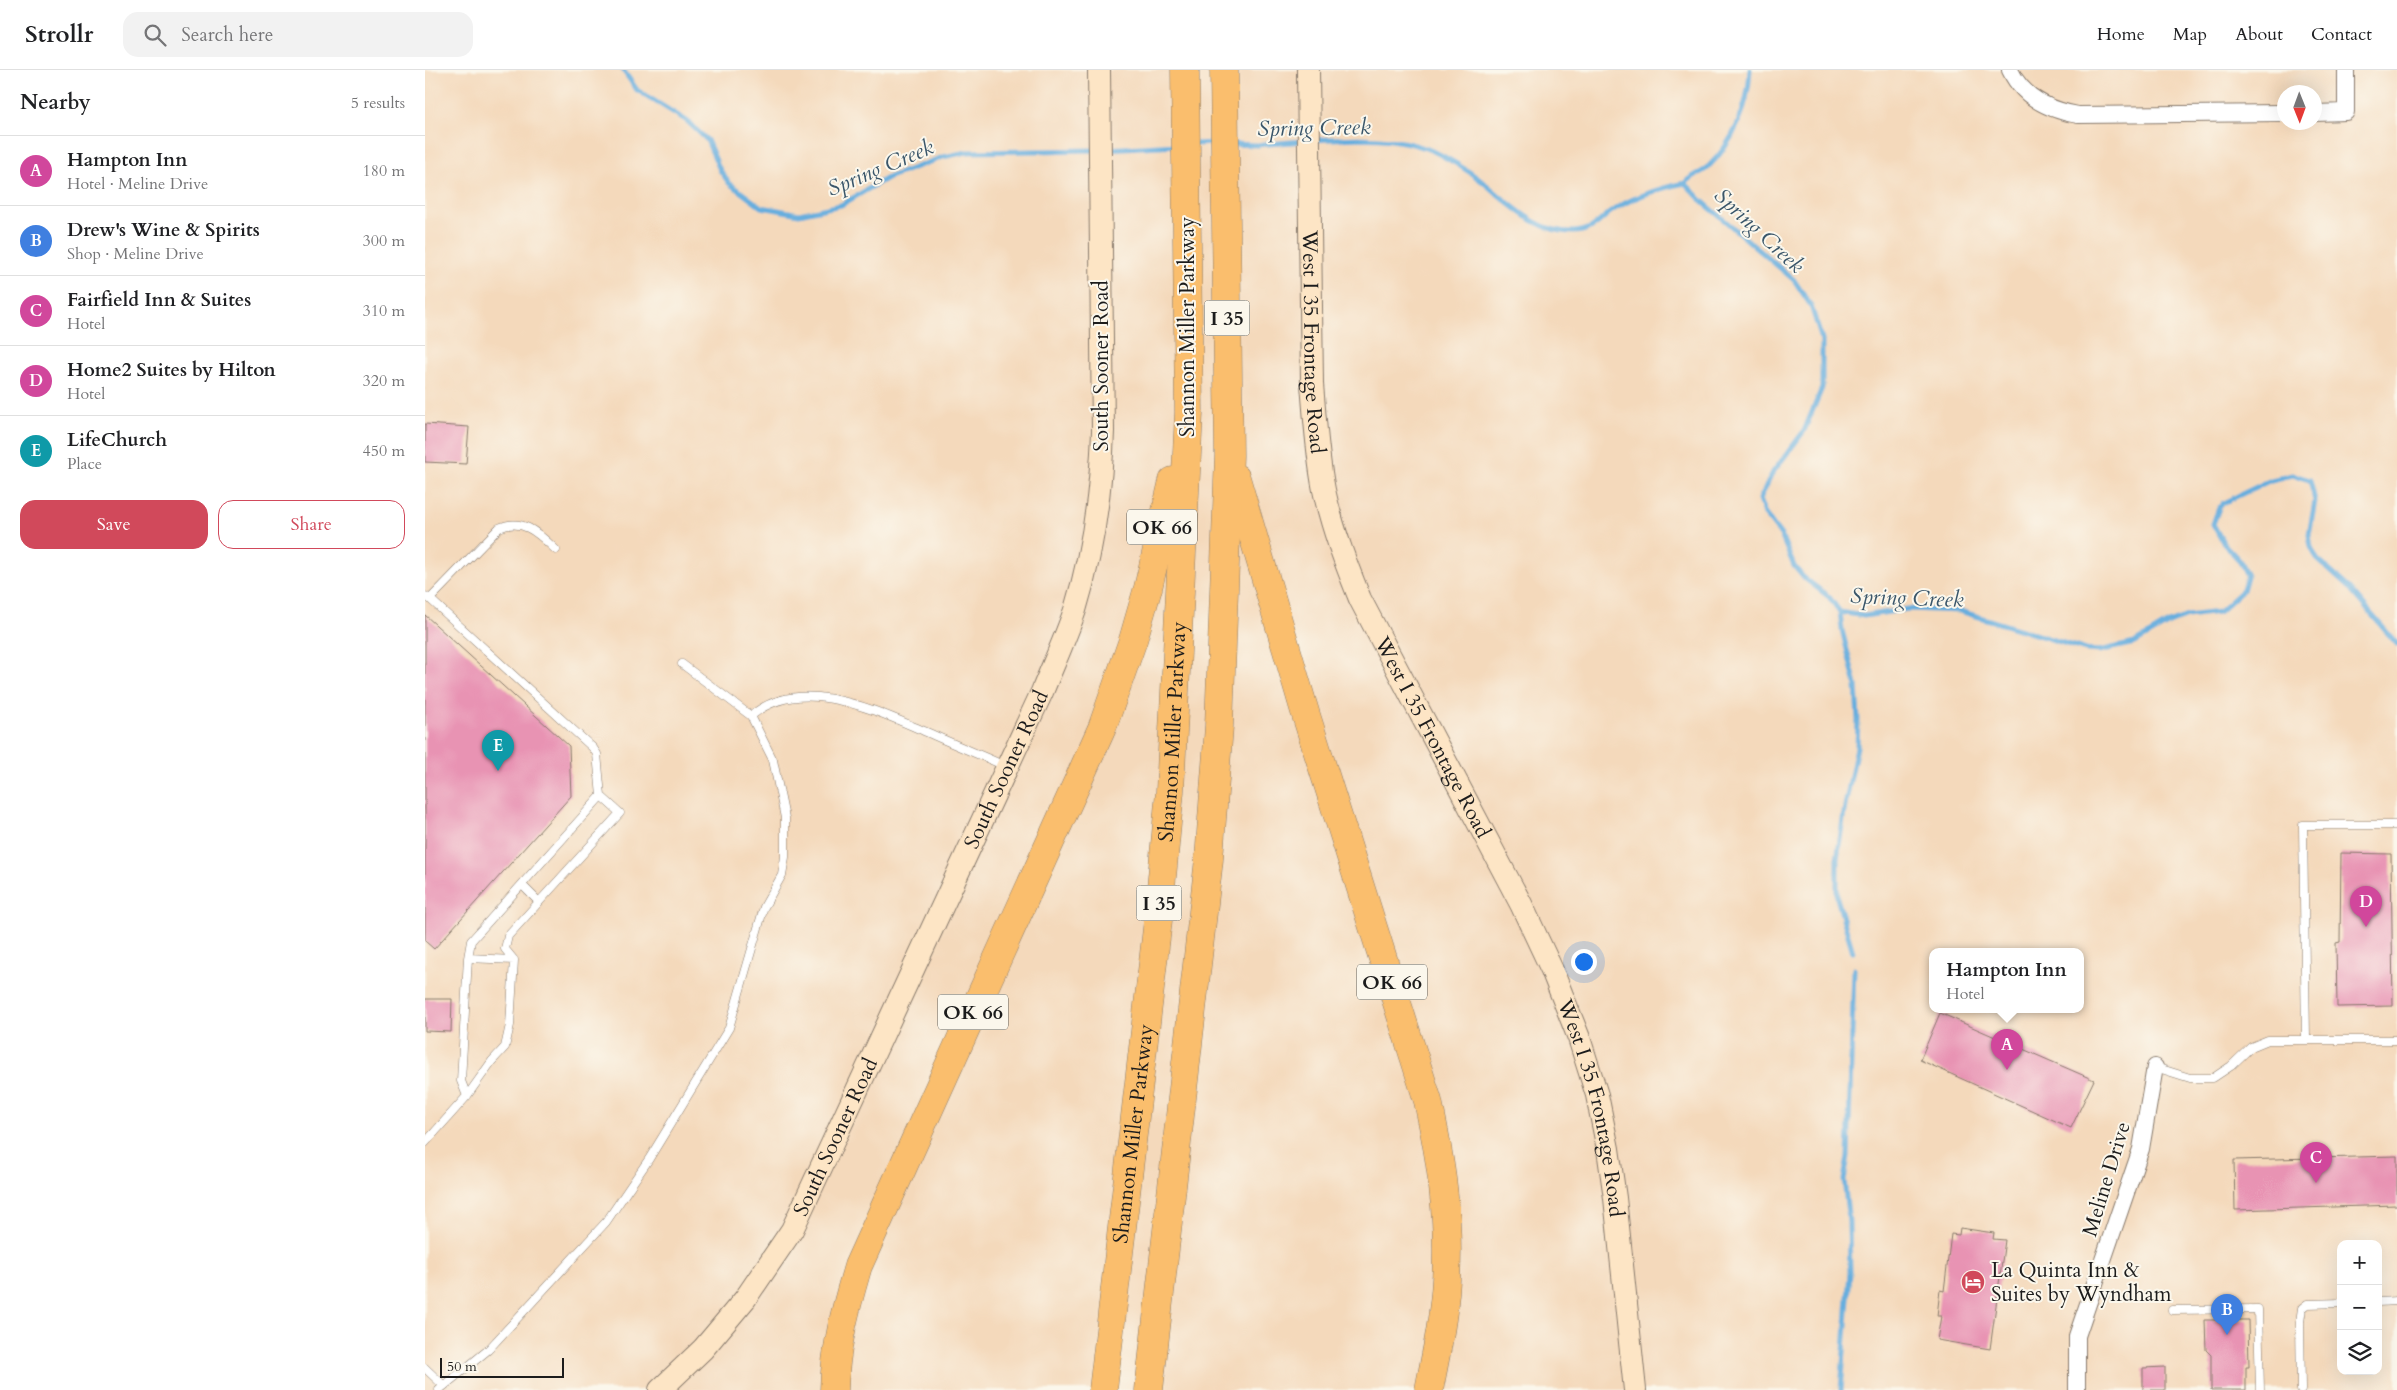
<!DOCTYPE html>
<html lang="en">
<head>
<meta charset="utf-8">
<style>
  :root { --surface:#fff; --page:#f2f2f2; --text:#202124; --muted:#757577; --line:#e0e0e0; --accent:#d1495b }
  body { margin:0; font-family:Cardo,serif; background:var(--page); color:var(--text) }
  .controls { position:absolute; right:15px; bottom:15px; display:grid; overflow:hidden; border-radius:10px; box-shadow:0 5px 20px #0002 }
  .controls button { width:45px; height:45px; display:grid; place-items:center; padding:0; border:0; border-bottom:1px solid var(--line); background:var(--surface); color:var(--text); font:25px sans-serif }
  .compass { position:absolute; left:1852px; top:15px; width:45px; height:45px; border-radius:50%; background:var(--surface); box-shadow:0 5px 20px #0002; rotate:179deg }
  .scale { position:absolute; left:15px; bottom:12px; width:124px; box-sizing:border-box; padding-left:5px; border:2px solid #1c1c1c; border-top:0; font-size:14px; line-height:18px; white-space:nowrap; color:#1c1c1c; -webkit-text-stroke:4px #fbf7ec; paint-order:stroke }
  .you { position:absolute; left:1158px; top:891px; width:18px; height:18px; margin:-12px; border:4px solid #fff; border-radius:50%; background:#1a73e8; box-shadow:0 0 0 8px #1a73e833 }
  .badge { display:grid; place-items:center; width:32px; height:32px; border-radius:50%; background:var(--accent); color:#fff; font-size:16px; font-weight:700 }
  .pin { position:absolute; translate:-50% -41px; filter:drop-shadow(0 1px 2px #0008) }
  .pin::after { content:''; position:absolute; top:26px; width:18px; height:15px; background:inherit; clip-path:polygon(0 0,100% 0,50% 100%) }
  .popup { position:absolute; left:1504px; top:878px; width:155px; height:65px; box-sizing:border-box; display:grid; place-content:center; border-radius:10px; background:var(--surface); filter:drop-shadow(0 1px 4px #0005); font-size:16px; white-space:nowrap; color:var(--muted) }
  .popup b { font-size:19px; color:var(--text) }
  .popup::after { content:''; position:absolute; left:50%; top:100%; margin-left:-10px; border:10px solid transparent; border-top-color:var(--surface) }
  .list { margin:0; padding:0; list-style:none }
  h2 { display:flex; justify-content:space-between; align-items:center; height:65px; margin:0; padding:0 20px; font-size:21px }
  h2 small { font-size:16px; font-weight:400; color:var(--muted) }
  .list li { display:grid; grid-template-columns:32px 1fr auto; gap:15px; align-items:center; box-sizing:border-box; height:70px; padding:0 20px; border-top:1px solid var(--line) }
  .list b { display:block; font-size:19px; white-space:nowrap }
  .list p { margin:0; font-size:16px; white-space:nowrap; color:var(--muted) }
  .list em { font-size:16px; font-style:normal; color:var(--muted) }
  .actions { display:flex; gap:10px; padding:15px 20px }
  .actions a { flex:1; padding:11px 0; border:1px solid var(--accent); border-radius:15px; text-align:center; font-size:18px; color:var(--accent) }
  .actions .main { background:var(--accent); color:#fff }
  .icon { flex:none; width:28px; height:28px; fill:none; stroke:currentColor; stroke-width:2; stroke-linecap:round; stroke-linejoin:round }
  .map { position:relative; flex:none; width:1972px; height:1320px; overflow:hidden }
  header { display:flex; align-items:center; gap:30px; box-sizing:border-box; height:70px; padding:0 25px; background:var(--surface); border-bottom:1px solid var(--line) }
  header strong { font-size:24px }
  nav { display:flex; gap:28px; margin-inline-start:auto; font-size:18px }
  .search { width:350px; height:45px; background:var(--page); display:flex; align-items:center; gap:12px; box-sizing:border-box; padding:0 18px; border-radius:15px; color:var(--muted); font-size:19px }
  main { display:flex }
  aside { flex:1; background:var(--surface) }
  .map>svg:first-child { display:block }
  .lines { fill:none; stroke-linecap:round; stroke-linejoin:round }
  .stream { stroke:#67aede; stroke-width:5 }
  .building { fill:#e893b3 }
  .lane-casing { stroke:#887a6c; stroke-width:9 }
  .street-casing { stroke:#887a6c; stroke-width:18 }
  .secondary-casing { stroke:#887a6c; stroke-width:24 }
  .highway-casing { stroke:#887a6c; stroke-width:29 }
  .lane { stroke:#fff; stroke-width:8 }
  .street { stroke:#fff; stroke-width:16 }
  .secondary { stroke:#fde5c5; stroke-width:22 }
  .highway { stroke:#fabe6d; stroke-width:28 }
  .labels { text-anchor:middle; stroke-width:4; stroke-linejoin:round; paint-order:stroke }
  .shield { fill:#fbf7ec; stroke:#5f5e5a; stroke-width:1 }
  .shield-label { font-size:20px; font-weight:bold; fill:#1c1c1c }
  .street-label { font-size:21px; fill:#1c1c1c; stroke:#fbf7ec }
  .poi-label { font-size:21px; fill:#1c1c1c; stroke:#fbf7ec; text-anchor:start }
  .water-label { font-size:22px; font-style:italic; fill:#3a566a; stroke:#fbf7ec }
</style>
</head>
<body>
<header>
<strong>Strollr</strong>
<div class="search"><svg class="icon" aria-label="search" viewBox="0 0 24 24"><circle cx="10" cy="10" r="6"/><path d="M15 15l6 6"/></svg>Search here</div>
<nav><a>Home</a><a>Map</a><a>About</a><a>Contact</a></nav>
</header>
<main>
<aside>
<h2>Nearby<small>5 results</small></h2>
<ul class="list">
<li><span class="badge" style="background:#d1479c">A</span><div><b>Hampton Inn</b><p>Hotel · Meline Drive</p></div><em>180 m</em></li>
<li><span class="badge" style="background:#3f7fe0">B</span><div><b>Drew's Wine &amp; Spirits</b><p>Shop · Meline Drive</p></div><em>300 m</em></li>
<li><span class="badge" style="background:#d1479c">C</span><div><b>Fairfield Inn &amp; Suites</b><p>Hotel</p></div><em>310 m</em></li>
<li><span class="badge" style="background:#d1479c">D</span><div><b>Home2 Suites by Hilton</b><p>Hotel</p></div><em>320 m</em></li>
<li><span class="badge" style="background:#0f9aa8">E</span><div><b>LifeChurch</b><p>Place</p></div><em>450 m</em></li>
</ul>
<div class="actions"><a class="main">Save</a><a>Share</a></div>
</aside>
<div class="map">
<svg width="1972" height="1320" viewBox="0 0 1972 1320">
  <rect width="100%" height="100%" fill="#fbf7ec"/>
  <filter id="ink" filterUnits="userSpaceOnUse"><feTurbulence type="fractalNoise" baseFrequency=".02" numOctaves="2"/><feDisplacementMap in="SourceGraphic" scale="10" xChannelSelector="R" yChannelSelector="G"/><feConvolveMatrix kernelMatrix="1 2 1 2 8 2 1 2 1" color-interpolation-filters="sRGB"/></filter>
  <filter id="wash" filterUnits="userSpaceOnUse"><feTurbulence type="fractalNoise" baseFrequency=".0096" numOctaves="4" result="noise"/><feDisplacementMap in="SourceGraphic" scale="20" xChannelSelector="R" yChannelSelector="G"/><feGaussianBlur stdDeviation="1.12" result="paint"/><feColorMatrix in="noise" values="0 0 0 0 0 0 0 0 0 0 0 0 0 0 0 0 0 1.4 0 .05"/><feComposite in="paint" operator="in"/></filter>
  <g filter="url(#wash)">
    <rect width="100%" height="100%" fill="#f4d9bb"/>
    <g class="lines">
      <path class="stream" d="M198,0L212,20L262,51L282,70L295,100L304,113L336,137L348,139L374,144L416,135L462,108L518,87L542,82L669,80
        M889,70C930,67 978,65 1016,85C1033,94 1054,108 1069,121C1092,140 1114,162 1148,162C1171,161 1174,149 1190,139C1212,125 1235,118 1260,113
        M769,74L791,73
        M807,74L832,75L878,71
        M680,79L753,75
        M1260,113L1277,131L1369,210L1386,236L1397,270V318L1379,361L1348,402L1335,429L1340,444L1356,465L1369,496L1378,507L1404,527L1415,542L1439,546L1483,539L1535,541L1661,580L1674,581L1710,573L1744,553L1762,546L1794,542L1818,520L1822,506L1815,491L1799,474L1788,454L1794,438L1798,433L1846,410L1868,405L1885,410L1890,431L1884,465L1886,477L1892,489L1923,517L1972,574
        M1260,113C1266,105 1276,104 1282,98C1310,71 1323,38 1325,0
        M1415,542L1417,560L1431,615L1433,650L1432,677L1420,736L1412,789V828L1428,882
        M1416,1320L1425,1202L1424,1152L1419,1110L1423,1086L1429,899"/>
    </g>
    <g id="blocks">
      <path class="building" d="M0,354L44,357L41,394L0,392Z
        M0,545L144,676L146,726L9,879L0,871Z
        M1916,783L1966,784L1968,936L1912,937L1911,873L1915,872Z
        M0,929H27L26,962L0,961Z
        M1515,943L1669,1010L1646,1058L1495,990Z
        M1972,1086V1135L1810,1140L1809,1090Z
        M1535,1158L1569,1163L1568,1169L1580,1170L1565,1279L1512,1270L1516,1246H1512L1515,1220L1519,1221L1526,1164L1534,1165Z
        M1780,1250H1823L1824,1297H1821V1320H1786V1285L1781,1280Z
        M1740,1297V1320H1718V1298Z"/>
    </g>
  </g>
  <g filter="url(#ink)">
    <use href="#blocks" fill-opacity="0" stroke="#887a6c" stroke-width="1"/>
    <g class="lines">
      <g class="lane-casing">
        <path id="lane" d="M0,526L5,529L74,458C98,447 114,464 131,480
          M326,646C375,604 449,640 499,661C526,673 553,684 580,696
          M97,815L114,832
          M43,888L89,890
          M1881,970L1878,755H1972
          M1730,997L1765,1008H1788L1806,996L1826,977L1843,970H1972
          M42,1026L36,1011L43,888L46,871L176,726
          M0,1073L42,1026L67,991L80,977L85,955L89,890L80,879L83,866L195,743L176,726L172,684L168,678L5,529
          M1953,1232L1972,1231
          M1747,1240L1833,1239L1835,1320
          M0,1298L19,1316
          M14,1320L63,1280L181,1152L224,1089L304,958L339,837L357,805L360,787V748L348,690L326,646L257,594
          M1876,1320L1875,1252L1877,1238L1882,1234L1916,1233"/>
      </g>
      <g class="street-casing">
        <path id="street" d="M1585,0C1598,28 1624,40 1653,45L1860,43
          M1890,43L1921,42V0
          M1652,1320V1266L1716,1079L1730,997"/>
      </g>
      <g class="secondary-casing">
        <g id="secondary">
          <path id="s1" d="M883,0L887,314C890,350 892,385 899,420C907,458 921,494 935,529L1096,834L1127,900L1154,968L1172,1025L1183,1079L1190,1128L1210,1320"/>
          <path id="s2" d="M235,1320L278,1279L320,1229L367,1160L617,622C628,595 641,567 650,540C668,481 676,422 678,361L674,0"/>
        </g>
      </g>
      <g class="highway-casing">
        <g id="highway">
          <path d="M811,408L880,642L1003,1031C1016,1091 1025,1149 1021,1210C1019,1247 1011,1284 1004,1320"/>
          <path d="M409,1320C410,1277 421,1237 433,1196L677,658L708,570L723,518L748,411"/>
          <path id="s3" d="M678,1320L733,850L745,721L764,343L760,0"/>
          <path d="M724,1320L784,789L794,656L804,385L799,0"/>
        </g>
      </g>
      <use href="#lane" class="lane"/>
      <use href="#street" class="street"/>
      <use href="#secondary" class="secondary"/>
      <use href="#highway" class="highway"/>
    </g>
  </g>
  <defs>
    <g id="hotel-disc" transform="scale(1.25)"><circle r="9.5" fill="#d1495b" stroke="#fbf7ec"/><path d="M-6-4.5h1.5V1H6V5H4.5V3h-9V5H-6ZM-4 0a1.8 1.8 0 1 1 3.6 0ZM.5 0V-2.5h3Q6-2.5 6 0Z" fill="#fff"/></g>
  </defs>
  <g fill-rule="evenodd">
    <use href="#hotel-disc" x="1548" y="1212"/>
  </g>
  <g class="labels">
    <g class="shield">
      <rect x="779.5" y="230.5" width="45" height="35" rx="4"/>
      <rect x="702" y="439.5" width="70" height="35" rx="4"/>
      <rect x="711.5" y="815.5" width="45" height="35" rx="4"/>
      <rect x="932" y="894.5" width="70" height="35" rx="4"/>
      <rect x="513" y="924.5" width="70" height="35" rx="4"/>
    </g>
    <g class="shield-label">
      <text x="802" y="255">I 35</text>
      <text x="737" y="464">OK 66</text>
      <text x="734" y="840">I 35</text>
      <text x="967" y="919">OK 66</text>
      <text x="548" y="949">OK 66</text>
    </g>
    <g class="street-label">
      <text transform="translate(762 257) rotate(-90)" y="7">Shannon Miller Parkway</text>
      <text dy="7" stroke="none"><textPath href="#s1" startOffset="272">West I 35 Frontage Road</textPath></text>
      <text transform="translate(676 296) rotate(-90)" y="7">South Sooner Road</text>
      <text dy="7" stroke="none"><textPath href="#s3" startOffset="662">Shannon Miller Parkway</textPath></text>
      <text dy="7" stroke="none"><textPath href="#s1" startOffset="692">West I 35 Frontage Road</textPath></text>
      <text dy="7" stroke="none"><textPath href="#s2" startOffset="716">South Sooner Road</textPath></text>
      <text dy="7" stroke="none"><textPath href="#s1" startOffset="1098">West I 35 Frontage Road</textPath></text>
      <text dy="7" stroke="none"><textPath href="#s3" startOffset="258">Shannon Miller Parkway</textPath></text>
      <text dy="7" stroke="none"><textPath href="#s2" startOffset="311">South Sooner Road</textPath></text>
      <text transform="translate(1681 1109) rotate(-73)" y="7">Meline Drive</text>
    </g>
    <g class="poi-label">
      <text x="1566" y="1207">La Quinta Inn &amp;<tspan x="1566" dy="24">Suites by Wyndham</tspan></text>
    </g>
    <g class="water-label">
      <text transform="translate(889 57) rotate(-1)" y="8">Spring Creek</text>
      <text transform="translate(455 97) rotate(-23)" y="8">Spring Creek</text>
      <text transform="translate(1335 160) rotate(43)" y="8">Spring Creek</text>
      <text transform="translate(1482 527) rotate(2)" y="8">Spring Creek</text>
    </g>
  </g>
</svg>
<div class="controls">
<button>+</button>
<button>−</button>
<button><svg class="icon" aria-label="layers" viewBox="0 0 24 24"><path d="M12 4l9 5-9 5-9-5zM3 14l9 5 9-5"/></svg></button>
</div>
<svg class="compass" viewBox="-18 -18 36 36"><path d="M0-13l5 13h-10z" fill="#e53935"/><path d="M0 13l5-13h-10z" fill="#757577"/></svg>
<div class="scale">50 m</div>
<div class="you"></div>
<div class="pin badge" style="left:1582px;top:1000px;background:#d1479c">A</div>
<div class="popup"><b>Hampton Inn</b>Hotel</div>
<div class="pin badge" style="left:1802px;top:1265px;background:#3f7fe0">B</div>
<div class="pin badge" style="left:1891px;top:1113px;background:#d1479c">C</div>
<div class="pin badge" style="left:1941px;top:857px;background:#d1479c">D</div>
<div class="pin badge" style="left:73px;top:701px;background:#0f9aa8">E</div>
</div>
</main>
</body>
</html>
